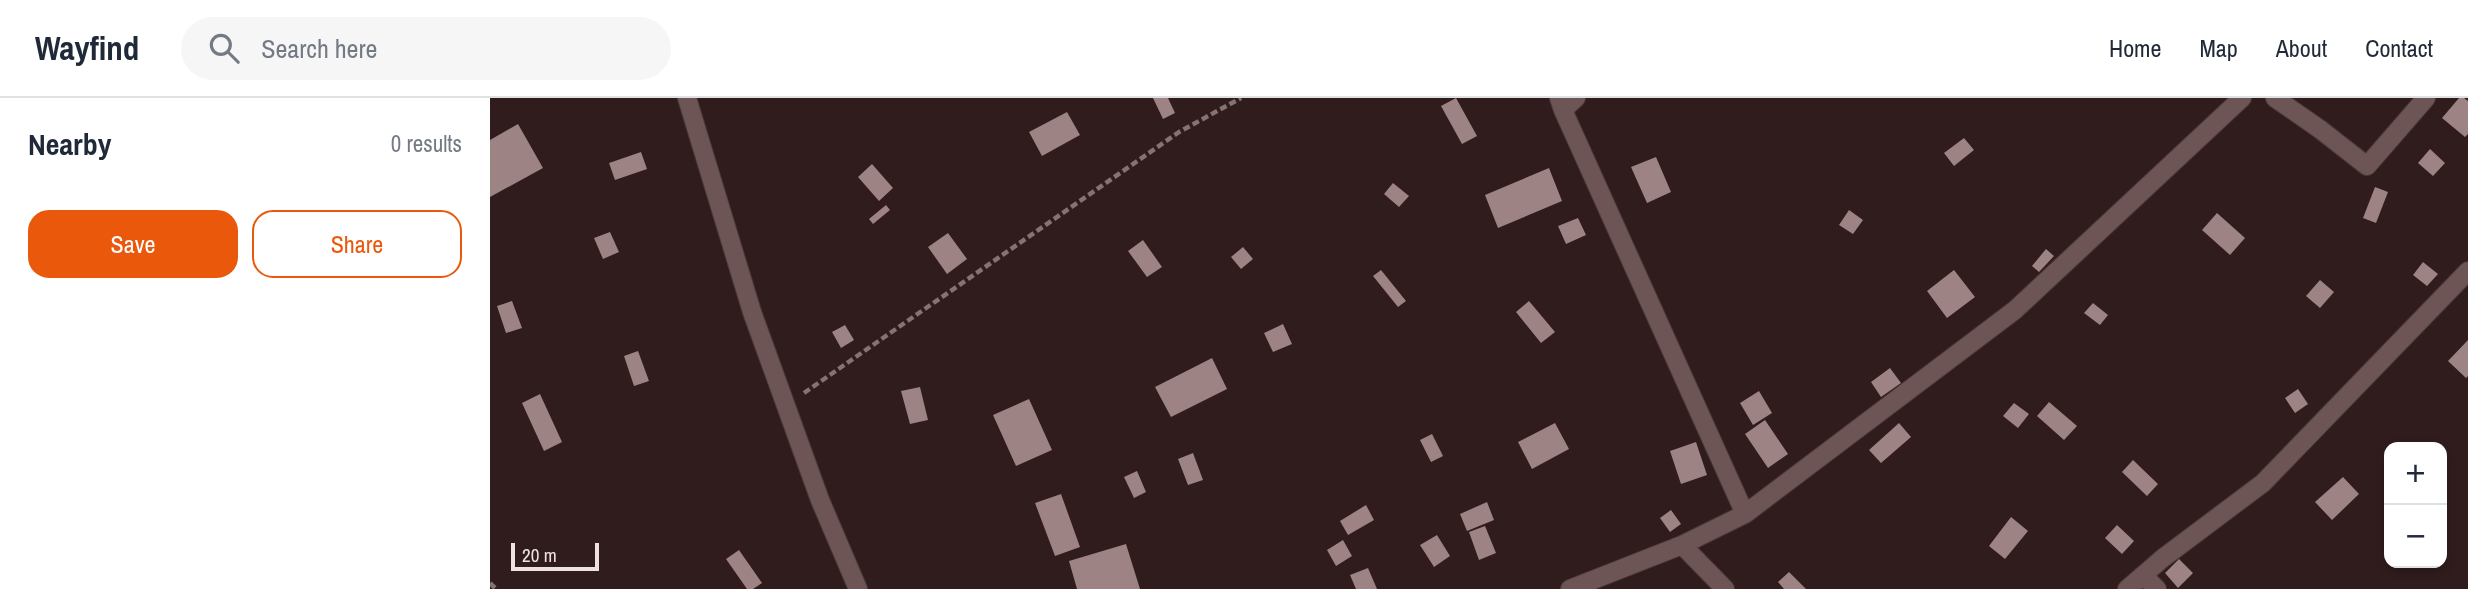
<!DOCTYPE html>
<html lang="en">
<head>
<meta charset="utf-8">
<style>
  :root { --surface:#fff; --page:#f6f6f7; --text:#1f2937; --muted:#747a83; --line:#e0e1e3; --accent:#ea580c }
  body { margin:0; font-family:"Archivo Narrow",sans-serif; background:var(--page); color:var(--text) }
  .controls { position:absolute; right:21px; bottom:21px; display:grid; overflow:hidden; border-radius:14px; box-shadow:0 4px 10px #0003 }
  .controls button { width:63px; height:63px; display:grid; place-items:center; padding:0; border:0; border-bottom:2px solid var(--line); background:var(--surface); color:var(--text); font:35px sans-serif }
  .scale { position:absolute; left:21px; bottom:18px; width:88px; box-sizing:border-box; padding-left:7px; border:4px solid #efe1e1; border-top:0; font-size:19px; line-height:24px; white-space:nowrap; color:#efe1e1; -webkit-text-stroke:5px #301c1d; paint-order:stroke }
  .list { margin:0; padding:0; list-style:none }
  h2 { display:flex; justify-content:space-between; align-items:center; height:91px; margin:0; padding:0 28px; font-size:30px }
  h2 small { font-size:23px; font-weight:400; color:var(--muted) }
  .actions { display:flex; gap:14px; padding:21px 28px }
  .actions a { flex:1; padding:16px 0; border:2px solid var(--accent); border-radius:21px; text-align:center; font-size:24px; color:var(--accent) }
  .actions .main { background:var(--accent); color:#fff }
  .icon { flex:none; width:38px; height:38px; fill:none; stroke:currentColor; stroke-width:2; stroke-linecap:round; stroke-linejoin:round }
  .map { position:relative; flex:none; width:1978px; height:491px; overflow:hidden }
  header { display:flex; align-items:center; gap:42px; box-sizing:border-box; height:98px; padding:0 35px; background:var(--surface); border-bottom:2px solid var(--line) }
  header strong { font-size:33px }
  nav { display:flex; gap:38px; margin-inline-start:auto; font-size:24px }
  .search { width:490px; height:63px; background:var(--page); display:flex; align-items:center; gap:18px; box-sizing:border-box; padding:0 24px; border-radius:38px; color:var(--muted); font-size:26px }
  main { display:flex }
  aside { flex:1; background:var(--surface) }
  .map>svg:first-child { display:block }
  .building { fill:#9d8384 }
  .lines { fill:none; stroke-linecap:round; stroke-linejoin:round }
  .street-casing { stroke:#4b3b3c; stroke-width:20 }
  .path { stroke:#847373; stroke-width:4.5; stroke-dasharray:7 3.5; stroke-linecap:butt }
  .street { stroke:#6d5556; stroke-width:18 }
</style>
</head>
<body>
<header>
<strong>Wayfind</strong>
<div class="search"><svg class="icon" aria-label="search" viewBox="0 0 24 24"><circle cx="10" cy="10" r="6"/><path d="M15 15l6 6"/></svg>Search here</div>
<nav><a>Home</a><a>Map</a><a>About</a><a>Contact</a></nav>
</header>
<main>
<aside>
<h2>Nearby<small>0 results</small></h2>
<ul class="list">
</ul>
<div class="actions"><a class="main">Save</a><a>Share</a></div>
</aside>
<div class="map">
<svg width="1978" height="491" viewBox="0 0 1978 491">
  <rect width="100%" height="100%" fill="#301c1d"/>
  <path class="building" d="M663,0H678L685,15L673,21Z
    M966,0L987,38L972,46L951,8Z
    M1969,0H1974L1978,3V36L1975,39L1952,20Z
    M577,14L590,37L552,58L539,34Z
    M28,26L53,70L0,99V42Z
    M1474,40L1484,52L1464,68L1454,55Z
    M1940,51L1955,65L1943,78L1928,65Z
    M151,54L157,71L125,82L119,65Z
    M1166,59L1181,94L1157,105L1141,69Z
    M382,66L403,90L389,103L368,79Z
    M1059,70L1072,103L1008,130L995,97Z
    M903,85L919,98L909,109L894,96Z
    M1885,89L1898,94L1886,125L1873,120Z
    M396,107L400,112L383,126L379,121Z
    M1359,112L1373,122L1363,136L1349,127Z
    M1727,115L1755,140L1740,157L1712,132Z
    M1088,120L1096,137L1076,146L1068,128Z
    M120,134L129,154L113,161L104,140Z
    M458,135L477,161L457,176L438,149Z
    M653,142L672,169L657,179L638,153Z
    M753,149L763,161L751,171L741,159Z
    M1556,151L1564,158L1549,174L1542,168Z
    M1933,164L1948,176L1937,188L1923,177Z
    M891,172L916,203L908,209L883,178Z
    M1464,172L1485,199L1457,220L1437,193Z
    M1830,182L1844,194L1830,210L1816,198Z
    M22,203L32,230L16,235L7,208Z
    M1039,203L1065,234L1051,245L1026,214Z
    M1603,205L1618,217L1610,227L1594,215Z
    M793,226L802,246L783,254L774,235Z
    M355,227L364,242L351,250L342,234Z
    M1978,242V278L1976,280L1958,263Z
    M148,253L159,283L144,288L134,258Z
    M722,260L737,291L681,319L665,289Z
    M1400,270L1411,285L1391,299L1381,284Z
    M430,289L438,322L420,326L411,293Z
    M1808,291L1818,306L1805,315L1795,300Z
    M1269,293L1282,315L1263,327L1250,305Z
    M50,296L72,344L54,353L32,305Z
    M539,301L562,352L526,368L503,317Z
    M1559,304L1587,328L1574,342L1547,318Z
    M1524,305L1539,316L1528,330L1513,318Z
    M1275,322L1298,356L1278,370L1255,336Z
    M1065,325L1079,351L1042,371L1028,344Z
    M1409,325L1421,339L1391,365L1379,352Z
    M942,336L953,358L941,364L930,342Z
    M1206,344L1217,377L1191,386L1180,353Z
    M703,355L713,382L698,387L688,361Z
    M1643,362L1668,386L1657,398L1632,374Z
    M647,373L656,394L644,400L634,379Z
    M1853,379L1869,396L1842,422L1825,404Z
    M571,396L590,449L565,458L545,405Z
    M997,404L1004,422L977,433L970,416Z
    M876,407L884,422L858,437L850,423Z
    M1181,412L1191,426L1180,434L1170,420Z
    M1521,419L1538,433L1515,461L1499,448Z
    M1627,427L1644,443L1632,456L1615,440Z
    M995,428L1006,455L989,462L979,434Z
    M947,437L960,458L944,469L930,447Z
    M853,442L862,458L846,468L837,452Z
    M636,446L650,491H587L579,463Z
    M249,452L272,485L263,491H257L236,461Z
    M1689,461L1703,475L1688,490L1675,475Z
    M878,470L887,491H866L860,477Z
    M1299,474L1316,491H1294L1288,484Z"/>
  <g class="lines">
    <g class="street-casing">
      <path id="street" d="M197,0L262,214L330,402L368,491
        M1069,0L1073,12L1086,0
        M1785,0L1831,32L1877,68L1936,0
        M1073,12L1255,416L1192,447L1235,491
        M1255,416L1525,212L1752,0
        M1653,477L1667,491
        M1080,491L1192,447
        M1637,491L1673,460L1773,385L1978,173"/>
    </g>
    <path class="path" d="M314,295L689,34L751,0
      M0,485L6,491"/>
    <use href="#street" class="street"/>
  </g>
</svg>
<div class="controls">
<button>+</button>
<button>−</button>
</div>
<div class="scale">20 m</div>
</div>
</main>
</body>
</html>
